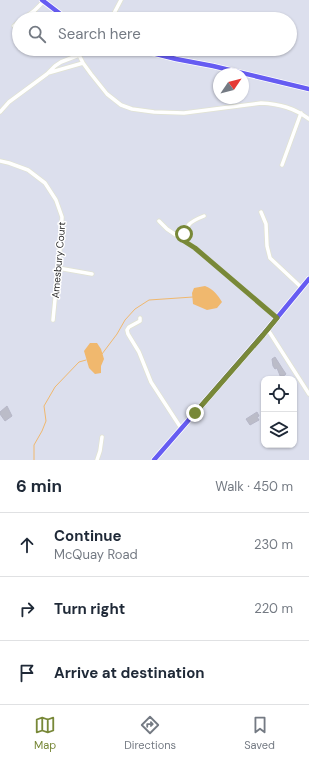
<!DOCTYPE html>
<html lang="en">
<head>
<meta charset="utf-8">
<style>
  :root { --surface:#fff; --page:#f2f2f3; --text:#1f2937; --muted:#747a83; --line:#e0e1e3; --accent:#788838 }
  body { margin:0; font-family:"DM Sans",sans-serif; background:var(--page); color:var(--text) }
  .controls { position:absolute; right:12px; bottom:12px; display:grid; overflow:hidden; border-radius:8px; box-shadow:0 1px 3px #0004 }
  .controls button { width:36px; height:36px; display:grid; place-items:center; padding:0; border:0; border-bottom:1px solid var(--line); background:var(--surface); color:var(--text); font:20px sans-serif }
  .compass { position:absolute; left:213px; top:68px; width:36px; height:36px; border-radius:50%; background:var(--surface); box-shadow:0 1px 3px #0004; rotate:55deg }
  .stop { position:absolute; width:12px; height:12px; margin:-9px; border:3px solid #788838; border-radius:50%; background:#fff }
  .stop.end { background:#788838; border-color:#fff; box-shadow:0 1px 4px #0008 }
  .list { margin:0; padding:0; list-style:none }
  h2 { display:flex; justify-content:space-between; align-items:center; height:52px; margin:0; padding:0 16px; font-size:17px }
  h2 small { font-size:13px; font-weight:400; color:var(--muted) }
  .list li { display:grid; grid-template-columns:26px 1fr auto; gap:12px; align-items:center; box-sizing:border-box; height:64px; padding:0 16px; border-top:1px solid var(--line) }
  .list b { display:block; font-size:15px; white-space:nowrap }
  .list p { margin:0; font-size:13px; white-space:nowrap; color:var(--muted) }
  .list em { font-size:13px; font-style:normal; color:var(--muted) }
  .icon { flex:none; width:22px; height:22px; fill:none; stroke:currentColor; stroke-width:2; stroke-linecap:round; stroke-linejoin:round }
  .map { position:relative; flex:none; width:309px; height:460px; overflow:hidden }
  .search { position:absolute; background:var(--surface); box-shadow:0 1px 3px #0004; left:12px; right:12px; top:12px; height:44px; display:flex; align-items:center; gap:10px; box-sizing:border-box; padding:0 14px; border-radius:22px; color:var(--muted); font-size:15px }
  .sheet { height:244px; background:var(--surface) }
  nav { display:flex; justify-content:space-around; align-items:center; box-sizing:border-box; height:56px; border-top:1px solid var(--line); background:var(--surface); font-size:11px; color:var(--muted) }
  nav a { display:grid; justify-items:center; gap:2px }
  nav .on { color:var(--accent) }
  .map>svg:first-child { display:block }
  .water { fill:#f0b86e }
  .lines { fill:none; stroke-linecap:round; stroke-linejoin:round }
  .stream { stroke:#f0b86e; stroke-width:1 }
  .building { fill:#bbbcc8; stroke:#b6b7c8 }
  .minor-casing { stroke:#e1e3d2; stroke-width:5 }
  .major-casing { stroke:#fff; stroke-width:6 }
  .minor { stroke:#fff; stroke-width:3.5 }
  .major { stroke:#665cf2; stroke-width:4.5 }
  .route { stroke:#788838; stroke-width:5 }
  .labels { text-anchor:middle; stroke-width:3; stroke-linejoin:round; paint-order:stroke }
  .street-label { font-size:10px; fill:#2b2b2b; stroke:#fff }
</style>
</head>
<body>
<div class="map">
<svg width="309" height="460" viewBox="0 0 309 460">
  <rect width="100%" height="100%" fill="#dcdfed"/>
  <path class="water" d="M205,286C213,289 218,295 222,302L217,308L207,310L193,304L192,293L194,288Z
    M90,343H97L101,349L104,359L101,366V373L95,374L89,368L84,351Z"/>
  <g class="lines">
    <path class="stream" d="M102,354L117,334L125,320L135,309L149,300L193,297
      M34,460V445L42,431L46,421L44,406L55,387L79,362L86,360"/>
  </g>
  <path class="building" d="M275,357L282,368L286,374L281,378L277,368L275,369L273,366L272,359Z
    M7,406L12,416L5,421L0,414V412Z
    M257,412L259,416L257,417L259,420L250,425L246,419Z"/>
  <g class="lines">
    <g class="minor-casing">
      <path id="minor" d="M23,19L34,11L44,1
        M111,19L121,0
        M14,26L19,22
        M79,49V55L83,63L91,74L107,94L121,105L132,109L154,112L184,113L261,103C280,104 294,108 309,119
        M48,73L83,63
        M0,112L9,102L47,74L55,66L61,62L79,55
        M0,161L9,163L28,170L45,183L56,200L62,217L61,238L53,320
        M282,165L301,113
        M261,212L266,224L267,246L270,258L302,288
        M159,221L167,229L195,248L277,318
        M184,241C185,225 189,222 204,216
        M58,268L92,274
        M140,318V321L129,327L127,330L128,334L139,352L151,382L179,425L182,428
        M267,330L270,333L309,394
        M97,460L100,451L102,437"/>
    </g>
    <g class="major-casing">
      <path id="major" d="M42,0L67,19
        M136,49L176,59L213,66L309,89
        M154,460L267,330L309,279"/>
    </g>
    <use href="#minor" class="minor"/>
    <use href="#major" class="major"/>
  </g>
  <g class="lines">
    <path class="route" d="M184,234V241L195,248L277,318L263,335L195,413"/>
  </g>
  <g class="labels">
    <g class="street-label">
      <text transform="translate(58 260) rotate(-85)" y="4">Amesbury Court</text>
    </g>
  </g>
</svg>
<div class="controls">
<button><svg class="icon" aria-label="locate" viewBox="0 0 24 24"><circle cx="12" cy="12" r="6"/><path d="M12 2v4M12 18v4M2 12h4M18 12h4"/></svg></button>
<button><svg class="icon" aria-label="layers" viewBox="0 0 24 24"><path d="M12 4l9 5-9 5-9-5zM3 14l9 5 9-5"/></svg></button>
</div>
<svg class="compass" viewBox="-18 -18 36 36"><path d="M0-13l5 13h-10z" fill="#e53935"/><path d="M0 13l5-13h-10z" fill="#747a83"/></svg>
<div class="stop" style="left:184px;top:234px"></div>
<div class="stop end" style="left:195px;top:413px"></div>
<div class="search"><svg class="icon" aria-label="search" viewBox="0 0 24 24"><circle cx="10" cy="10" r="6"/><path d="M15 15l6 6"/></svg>Search here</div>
</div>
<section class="sheet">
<h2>6 min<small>Walk · 450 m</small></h2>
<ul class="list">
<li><svg class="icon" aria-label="ahead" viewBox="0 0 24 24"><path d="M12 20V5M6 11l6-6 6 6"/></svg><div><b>Continue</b><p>McQuay Road</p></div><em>230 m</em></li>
<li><svg class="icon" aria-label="right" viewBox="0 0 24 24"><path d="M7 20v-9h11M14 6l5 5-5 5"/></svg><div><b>Turn right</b></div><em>220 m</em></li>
<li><svg class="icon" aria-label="arrive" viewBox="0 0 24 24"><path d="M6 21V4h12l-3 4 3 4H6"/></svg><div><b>Arrive at destination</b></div></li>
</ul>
</section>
<nav>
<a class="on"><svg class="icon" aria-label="map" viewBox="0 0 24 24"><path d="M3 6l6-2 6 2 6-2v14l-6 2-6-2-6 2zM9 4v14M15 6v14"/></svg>Map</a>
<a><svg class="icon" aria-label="directions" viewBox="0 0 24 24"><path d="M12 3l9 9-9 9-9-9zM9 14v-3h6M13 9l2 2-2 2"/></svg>Directions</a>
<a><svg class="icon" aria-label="saved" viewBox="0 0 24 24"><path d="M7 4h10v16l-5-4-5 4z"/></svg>Saved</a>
</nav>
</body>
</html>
